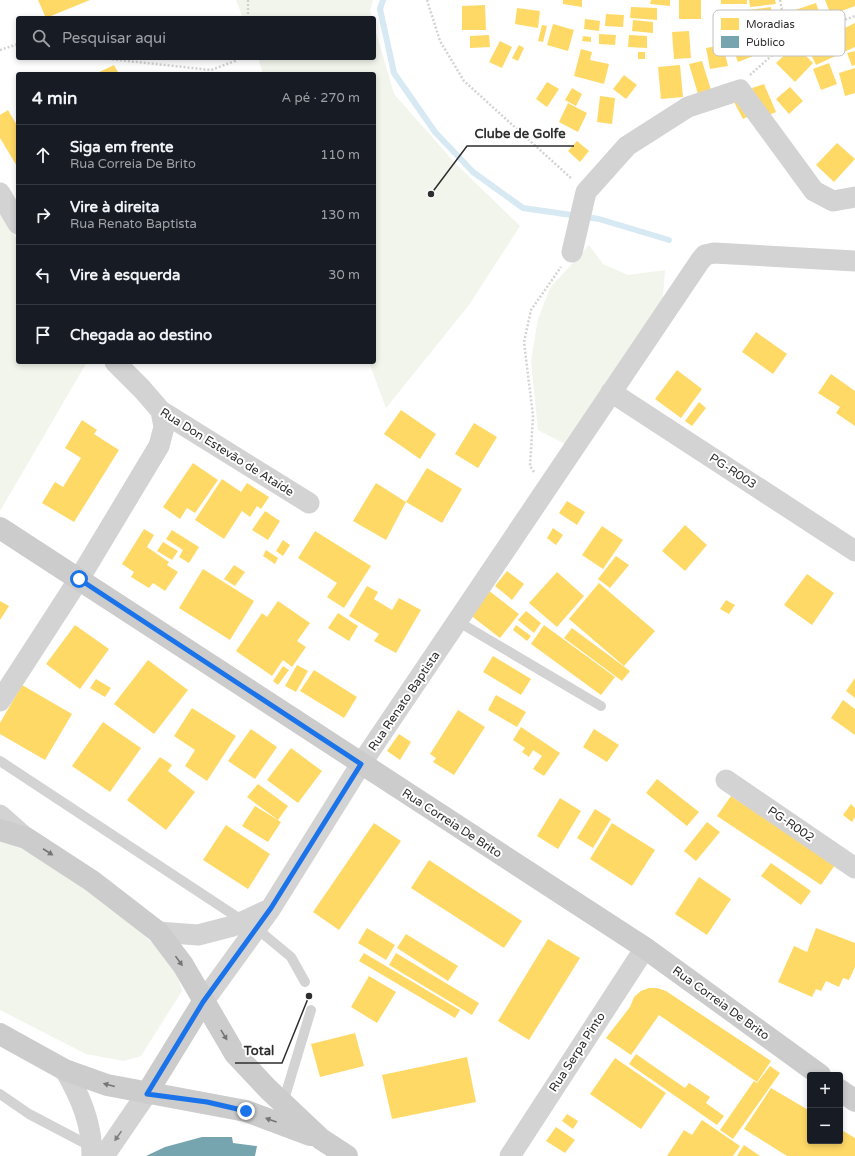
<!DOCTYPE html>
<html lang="pt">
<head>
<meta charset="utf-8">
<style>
  :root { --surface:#171b24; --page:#242831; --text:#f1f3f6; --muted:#9ea1a6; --line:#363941 }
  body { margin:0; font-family:"Varela Round",sans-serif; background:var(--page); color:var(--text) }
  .controls { position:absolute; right:12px; bottom:12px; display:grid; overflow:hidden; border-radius:4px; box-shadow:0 2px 6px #0003 }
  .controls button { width:36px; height:36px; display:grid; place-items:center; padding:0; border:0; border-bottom:1px solid var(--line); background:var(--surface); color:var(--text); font:20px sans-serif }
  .stop { position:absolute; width:12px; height:12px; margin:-9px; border:3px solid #1a73e8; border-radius:50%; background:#fff }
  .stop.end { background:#1a73e8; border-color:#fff; box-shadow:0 1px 4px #0008 }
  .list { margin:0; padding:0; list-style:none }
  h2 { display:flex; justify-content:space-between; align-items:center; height:52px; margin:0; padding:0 16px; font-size:17px }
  h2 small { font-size:13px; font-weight:400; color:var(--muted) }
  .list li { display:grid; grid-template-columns:26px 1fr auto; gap:12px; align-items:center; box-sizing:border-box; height:60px; padding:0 16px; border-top:1px solid var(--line) }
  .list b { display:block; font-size:15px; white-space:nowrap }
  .list p { margin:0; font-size:13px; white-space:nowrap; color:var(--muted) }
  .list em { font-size:13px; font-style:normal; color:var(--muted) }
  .icon { flex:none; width:22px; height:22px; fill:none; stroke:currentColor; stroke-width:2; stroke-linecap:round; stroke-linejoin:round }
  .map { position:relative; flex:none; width:855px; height:1156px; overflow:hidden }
  .search { position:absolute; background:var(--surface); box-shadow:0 2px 6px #0003; left:16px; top:16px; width:360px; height:44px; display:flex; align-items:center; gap:10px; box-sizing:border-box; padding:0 14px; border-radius:4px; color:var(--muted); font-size:15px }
  .panel { position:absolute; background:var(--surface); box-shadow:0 2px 6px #0003; left:16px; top:72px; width:360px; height:292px; border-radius:4px }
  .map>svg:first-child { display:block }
  .green { fill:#f1f5eb }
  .homes { fill:#ffd966 }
  .public { fill:#76a5af }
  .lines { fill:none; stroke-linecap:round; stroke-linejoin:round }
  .stream { stroke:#d7e9f2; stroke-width:6 }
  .path { stroke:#d3d3d3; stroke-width:2.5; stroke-dasharray:2 2; stroke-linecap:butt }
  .lane { stroke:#d3d3d3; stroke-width:10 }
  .street { stroke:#d3d3d3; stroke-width:21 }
  .secondary { stroke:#ccc; stroke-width:22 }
  .oneway { fill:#757575 }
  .oneway2 { fill:#808080 }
  .route { stroke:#1a73e8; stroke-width:5 }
  .labels { text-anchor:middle; stroke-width:4; stroke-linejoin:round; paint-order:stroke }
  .street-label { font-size:12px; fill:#2e2e2e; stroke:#fff }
  .key { fill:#fff; stroke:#c0c0c0; stroke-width:1 }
  .key-label { font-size:11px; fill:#2e2e2e }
  .leader { fill:none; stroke:#2e2e2e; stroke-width:1.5 }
  .callout-dot { fill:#2e2e2e; stroke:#fff; stroke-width:1.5 }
  .callout-label { font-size:13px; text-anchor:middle; font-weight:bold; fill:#2e2e2e; stroke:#fff; stroke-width:4; stroke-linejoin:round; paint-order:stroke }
</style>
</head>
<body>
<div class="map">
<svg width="855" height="1156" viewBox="0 0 855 1156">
  <rect width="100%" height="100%" fill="#fff"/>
  <path class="green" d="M236,0H373L370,10L372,18H243Z
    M374,25L394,94L455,163L520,226L469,305L386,408L369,362H374V74H263L258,58H374Z
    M0,212L18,242V362H87L0,511Z
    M589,245L603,264L628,275L665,270L661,320L569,446L538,430L531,361L538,319L550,288Z
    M0,836L77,881L137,929L174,963L182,991L141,1056L124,1061L86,1054L0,1010Z"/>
  <path class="homes" d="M38,0H90L46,18Z
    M563,0H582V7L563,4Z
    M651,0H670V6L650,4Z
    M679,0H701V19H679Z
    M721,0H747V4H721Z
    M749,0H775L776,4L750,7Z
    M825,0H855V6L831,15Z
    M816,3L822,21L801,28L795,10Z
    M485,5L486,30H462V6Z
    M631,7L657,8V20L630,18Z
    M771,7L772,16L750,20L748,10Z
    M517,8L540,11L538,28L515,24Z
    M606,14L624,15L623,27L605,26Z
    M585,19L600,21L599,31L584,29Z
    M633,20L653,22V33L632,31Z
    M855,23V47L816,65L807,46Z
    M553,24L574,30L568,51L547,45Z
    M542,25L547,26L543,42L538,41Z
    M689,31L691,58L674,59L672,32Z
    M748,32L756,55L738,62L729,39Z
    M599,34L616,35L615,45L599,44Z
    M489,35L490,47L470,48V36Z
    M629,35L647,36V48L628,47Z
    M583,36L591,37V42L582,41Z
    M500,41L512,47L502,68L489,62Z
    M519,45L524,48L518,61L512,58Z
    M723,45L728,66L710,69L706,48Z
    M795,45L813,63L795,82L776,63Z
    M581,49L592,52L590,60L609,64L604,84L574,76Z
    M855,51V65L852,66L847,53Z
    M638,52H645V59H638Z
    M702,61L711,90L698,94L689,64Z
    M829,63L837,84L821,90L813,69Z
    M114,65L119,74H95Z
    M680,65L683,97L661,99L658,67Z
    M855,68V93L845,96L839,73Z
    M624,75L637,85L626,99L613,89Z
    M547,82L559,89L547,107L536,99Z
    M764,84L776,112L764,117L752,88Z
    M790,87L803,101L789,114L776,99Z
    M572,88L582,94L576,106L565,100Z
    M600,96L615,98L612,124L597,122Z
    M743,97L753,114L743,119L734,102Z
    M568,103L587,113L578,132L559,122Z
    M8,110L18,127V168L0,138V115Z
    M577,141L589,151L580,162L568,151Z
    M837,143L855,159L834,182L816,165Z
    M756,332L787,354L773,374L742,352Z
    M677,370L702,389L681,418L655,399Z
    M831,374L855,391V426L836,413L840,407L818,393Z
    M699,402L706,408L692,426L685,421Z
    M401,410L436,434L420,459L384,434Z
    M82,420L97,430L94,434L119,450L74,522L42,503L55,482L63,487L81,458L65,448Z
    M474,423L497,437L478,468L455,454Z
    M193,463L218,480L195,513L187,508L180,519L163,507Z
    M427,468L462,489L442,523L406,502Z
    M222,479L241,492L247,483L269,497L261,509L257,506L250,517L242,511L224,539L195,520Z
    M376,483L406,502L386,540L353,521Z
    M567,501L585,512L577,525L559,513Z
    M265,511L280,521L268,540L252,530Z
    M685,525L707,545L685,571L662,551Z
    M602,526L623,540L603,569L582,555Z
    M553,528L563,535L556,545L547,538Z
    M144,529L154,535L147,547L169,562L167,565L178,572L165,591L153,583L149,588L131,577L134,572L122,564Z
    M172,530L199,547L189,563L179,557L183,550L166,539Z
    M315,531L371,566L344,608L327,597L337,583L298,558Z
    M283,540L290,545L283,556L276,551Z
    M163,542L178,551L172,560L157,551Z
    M266,550L278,558L275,564L263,556Z
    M616,556L629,565L610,588L598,579Z
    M234,565L245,572L235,586L224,579Z
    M203,569L254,601L230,640L179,608Z
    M507,571L524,584L512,600L495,586Z
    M557,572L584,596L557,627L529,603Z
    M807,574L834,593L812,625L784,605Z
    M599,583L655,631L624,666L569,619Z
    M367,586L378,592L374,599L392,610L399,598L421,610L396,653L374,641L379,634L349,616Z
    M488,590L519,614L500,638L469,614Z
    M726,600L735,605L729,614L720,609Z
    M0,601L9,606L0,620Z
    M278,601L310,623L297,641L306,647L292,667L283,660L272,676L236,651L262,613L267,617Z
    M526,611L541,623L534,633L518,620Z
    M338,613L358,626L349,641L328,628Z
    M75,625L109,649L80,689L46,664Z
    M516,625L531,636L527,641L513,630Z
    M544,625L615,677L601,695L531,644Z
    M572,628L630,671L622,681L564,638Z
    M493,656L531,679L521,695L483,672Z
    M148,660L188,690L154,734L114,704Z
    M297,665L308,671L296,692L285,686Z
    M283,666L289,670L278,685L273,681Z
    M314,670L357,697L344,718L300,691Z
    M855,678V698L846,691Z
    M96,679L111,688L105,697L90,688Z
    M22,685L72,714L45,760L0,734V723Z
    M496,695L526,712L517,727L488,710Z
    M843,700L855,709V735L831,718Z
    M192,708L236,736L207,781L185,766L195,750L174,736Z
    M458,710L485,727L454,775L433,762L436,758L430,754Z
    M103,722L141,748L110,792L72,766Z
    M521,727L560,753L544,776L533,769L542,756L533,750L529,757L522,752L525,748L513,740Z
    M251,729L277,747L255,779L228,761Z
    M594,729L619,745L607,762L583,747Z
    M399,734L411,742L400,760L387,751Z
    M291,748L322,771L298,803L267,780Z
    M160,757L172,765L168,771L195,792L166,830L127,800Z
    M657,779L699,812L687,826L646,793Z
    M258,784L288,806L278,820L247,797Z
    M731,796L835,865L821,885L717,816Z
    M560,798L581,811L558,849L537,836Z
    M851,804L855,808V817L852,822L843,815Z
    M255,806L281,822L268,842L242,826Z
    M595,809L611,819L593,848L577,838Z
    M707,822L720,832L696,861L684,851Z
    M374,823L401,841L339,930L313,912Z
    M612,823L655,850L632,886L590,859Z
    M226,825L270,854L248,889L203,860Z
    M429,860L522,921L504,948L411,888Z
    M771,863L811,891L801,905L761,876Z
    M699,877L731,899L707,935L675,914Z
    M367,928L395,945L386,960L358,943Z
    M816,928L855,943V967L849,980L843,978L839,987L826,981L821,991L816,989L812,997L778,982L794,946L807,952Z
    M406,934L458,966L448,981L397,948Z
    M548,939L580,958L529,1040L498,1021Z
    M364,953L460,1010L455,1018L359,961Z
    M396,953L479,1003L472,1015L389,965Z
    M369,976L396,992L377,1023L351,1007Z
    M649,988H657L666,991L771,1061L757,1082L659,1015L631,1055L606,1038L630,1007L634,997L641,991Z
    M355,1033L364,1066L320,1077L311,1044Z
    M636,1054L685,1088L689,1083L710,1097L706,1103L724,1116L717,1125L629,1064Z
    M467,1057L476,1102L392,1119L382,1075Z
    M615,1058L666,1093L641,1129L590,1094Z
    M770,1066L780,1073L733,1139L720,1130L754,1081L757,1083Z
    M771,1088L810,1111V1141H840V1129L855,1138V1156H787L744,1129Z
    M567,1114L578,1121L573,1129L562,1121Z
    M702,1120L740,1146L733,1156H667L684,1130L692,1135Z
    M556,1127L575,1140L565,1153L546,1141Z
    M744,1145L760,1156H737Z"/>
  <path class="public" d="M202,1137H232L233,1143L257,1146L255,1156H146L165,1147Z"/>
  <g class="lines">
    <path class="stream" d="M383,0L380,9L394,73L435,132L473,172L523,208L599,219L669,240"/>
    <path class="path" d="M248,0V18
      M427,0L440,41L464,81L572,179
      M780,0L788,41
      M0,50L18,44
      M100,58L211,70L235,61L238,58
      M750,75L788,41L855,16
      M534,472L530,466L533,416L524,342L531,310L561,267"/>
    <path class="lane" d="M457,621L601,706
      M0,761L243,921
      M256,928L291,957L305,982
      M0,1094L29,1114L92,1147
      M283,1103L311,1010"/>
    <path class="street" d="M0,193L18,224
      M572,252L586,192L627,146L688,107L740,90L814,191L833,201L855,197
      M115,362L142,389L161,411L309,503
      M611,392L855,551
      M0,701L79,579L159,446L164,427L161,411
      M726,780L855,868
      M0,815L26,838
      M158,932L198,935L233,926L270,909
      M203,1002L271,908L361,764L700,261L705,255L714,253L855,261
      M65,1070C81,1098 92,1124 92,1156
      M104,1156L147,1093
      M510,1156L645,948"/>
    <path class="secondary" d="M0,528L645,948L820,1075
      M0,830L26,838L92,881L158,932L183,965L235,1054L268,1089L321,1139L347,1156
      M0,1034L65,1070L107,1085L246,1111L310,1135
      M840,1090L855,1101
      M147,1093L203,1002"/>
  </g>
  <defs><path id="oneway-solid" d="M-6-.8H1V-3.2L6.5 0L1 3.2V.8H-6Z"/></defs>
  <g class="oneway">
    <use href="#oneway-solid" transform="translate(48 852) rotate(33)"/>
    <use href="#oneway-solid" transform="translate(179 961) rotate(54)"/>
    <use href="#oneway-solid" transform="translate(224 1035) rotate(59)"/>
    <use href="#oneway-solid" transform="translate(109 1085) rotate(-165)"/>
    <use href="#oneway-solid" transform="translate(271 1120) rotate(-160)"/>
  </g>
  <use class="oneway2" href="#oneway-solid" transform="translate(118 1136) rotate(125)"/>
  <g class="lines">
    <path class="route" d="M79,579L361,764L271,908L203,1002L147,1094L207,1102L246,1111"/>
  </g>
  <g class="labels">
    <g class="street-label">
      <text transform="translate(227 452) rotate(32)" y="4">Rua Don Estevão de Ataíde</text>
      <text transform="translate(733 471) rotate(33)" y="4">PG-R003</text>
      <text transform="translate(404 701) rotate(-56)" y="4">Rua Renato Baptista</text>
      <text transform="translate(452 823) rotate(33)" y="4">Rua Correia De Brito</text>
      <text transform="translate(791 824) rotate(34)" y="4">PG-R002</text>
      <text transform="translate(721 1003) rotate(36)" y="4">Rua Correia De Brito</text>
      <text transform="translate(577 1052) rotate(-57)" y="4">Rua Serpa Pinto</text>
    </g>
  </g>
  <rect x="713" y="10" width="132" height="46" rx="6" class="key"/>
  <rect x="721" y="18" width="18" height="12" fill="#ffd966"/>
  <rect x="721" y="36" width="18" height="12" fill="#76a5af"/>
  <g class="key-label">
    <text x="746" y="28">Moradias</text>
    <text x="746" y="46">Público</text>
  </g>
  <path class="leader" d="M431 194L467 146H574M309 996L282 1063H235"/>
  <g class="callout-dot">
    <circle cx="431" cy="194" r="4"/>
    <circle cx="309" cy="996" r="4"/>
  </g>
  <g class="callout-label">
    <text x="520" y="138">Clube de Golfe</text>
    <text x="259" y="1055">Total</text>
  </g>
</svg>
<div class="controls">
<button>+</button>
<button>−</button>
</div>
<div class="stop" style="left:79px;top:579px"></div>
<div class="stop end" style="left:246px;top:1111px"></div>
<div class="search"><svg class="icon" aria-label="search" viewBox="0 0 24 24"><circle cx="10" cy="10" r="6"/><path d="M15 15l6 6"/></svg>Pesquisar aqui</div>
<section class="panel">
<h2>4 min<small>A pé · 270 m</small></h2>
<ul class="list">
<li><svg class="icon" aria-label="ahead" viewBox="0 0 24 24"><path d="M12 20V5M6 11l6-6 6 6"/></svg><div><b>Siga em frente</b><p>Rua Correia De Brito</p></div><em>110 m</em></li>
<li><svg class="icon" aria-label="right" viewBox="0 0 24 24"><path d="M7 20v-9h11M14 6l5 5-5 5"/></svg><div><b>Vire à direita</b><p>Rua Renato Baptista</p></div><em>130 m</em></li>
<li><svg class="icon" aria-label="left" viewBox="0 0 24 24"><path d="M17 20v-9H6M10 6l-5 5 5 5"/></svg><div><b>Vire à esquerda</b></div><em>30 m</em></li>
<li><svg class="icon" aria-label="arrive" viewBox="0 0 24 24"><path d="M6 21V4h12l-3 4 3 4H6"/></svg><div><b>Chegada ao destino</b></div></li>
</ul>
</section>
</div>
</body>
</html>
